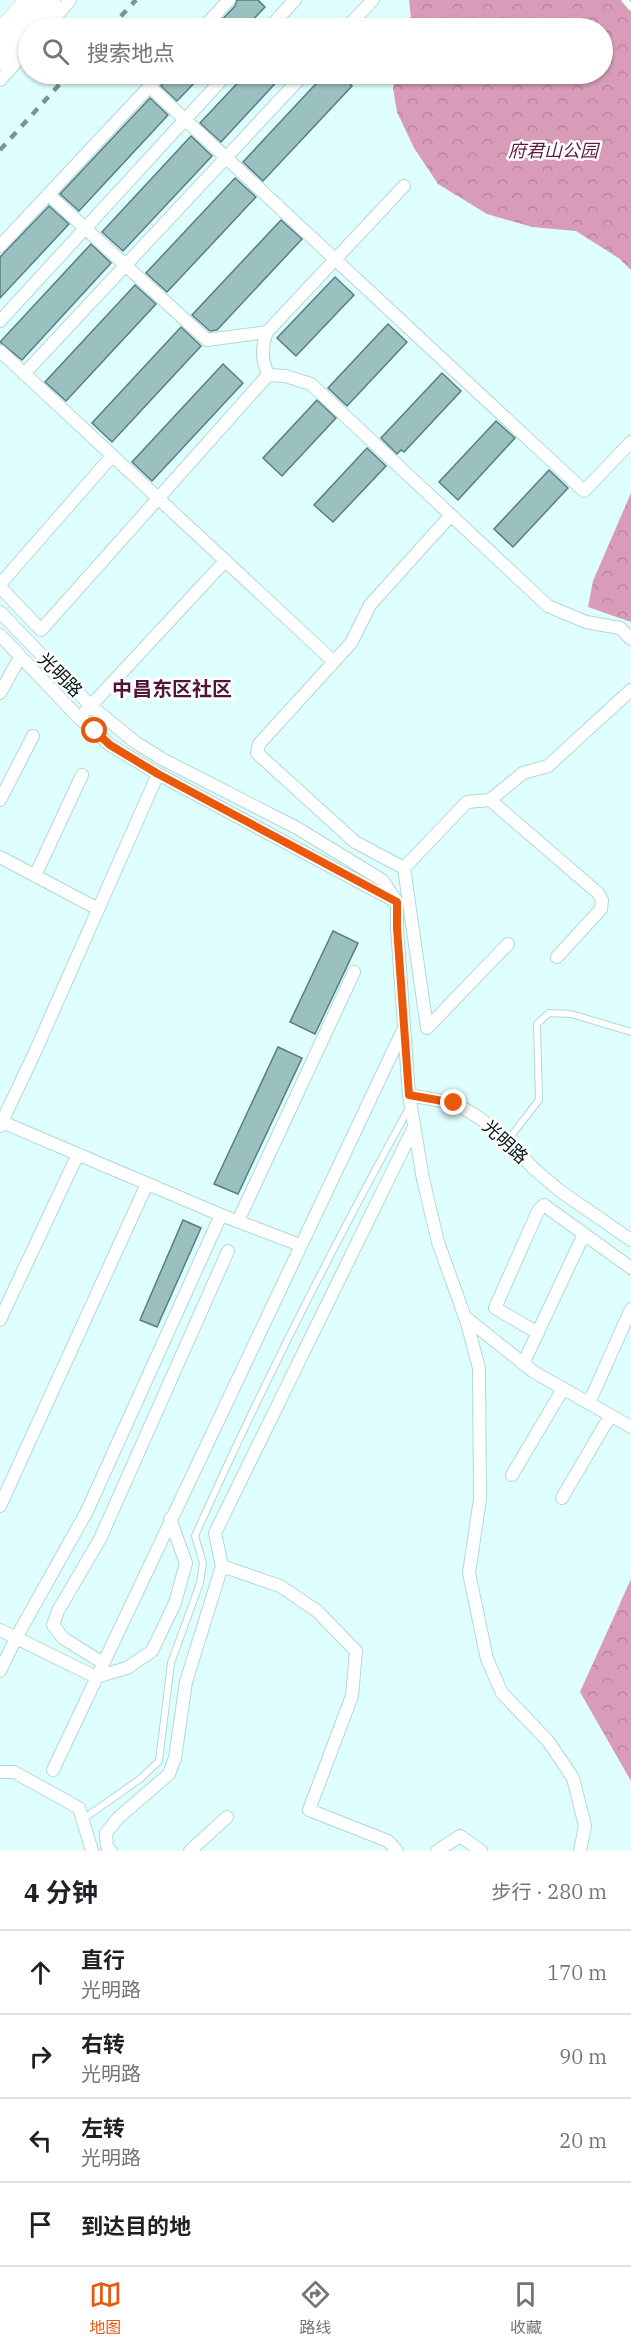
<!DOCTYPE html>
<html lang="zh">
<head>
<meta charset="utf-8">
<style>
  :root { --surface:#fff; --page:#f2f2f2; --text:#202124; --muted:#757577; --line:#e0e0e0; --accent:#ea580c }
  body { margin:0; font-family:"IBM Plex Serif","Noto Sans SC",serif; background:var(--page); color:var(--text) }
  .stop { position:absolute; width:18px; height:18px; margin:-14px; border:4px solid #ea580c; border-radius:50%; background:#fff }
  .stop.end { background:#ea580c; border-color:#fff; box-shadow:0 2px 6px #0008 }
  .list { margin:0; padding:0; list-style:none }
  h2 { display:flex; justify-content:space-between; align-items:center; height:78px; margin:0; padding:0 24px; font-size:26px }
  h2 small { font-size:20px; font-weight:400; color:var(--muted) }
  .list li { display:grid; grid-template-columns:39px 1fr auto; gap:18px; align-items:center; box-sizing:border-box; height:84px; padding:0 24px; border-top:2px solid var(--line) }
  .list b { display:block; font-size:22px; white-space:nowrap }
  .list p { margin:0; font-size:20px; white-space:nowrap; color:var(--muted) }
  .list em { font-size:20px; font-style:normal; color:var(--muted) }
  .icon { flex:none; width:33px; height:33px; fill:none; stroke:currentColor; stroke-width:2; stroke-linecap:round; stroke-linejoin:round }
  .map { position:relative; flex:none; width:631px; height:1851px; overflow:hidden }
  .search { position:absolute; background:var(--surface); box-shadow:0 2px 4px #0004; left:18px; right:18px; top:18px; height:66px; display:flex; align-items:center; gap:15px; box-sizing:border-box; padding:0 21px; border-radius:33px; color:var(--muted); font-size:22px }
  .sheet { height:414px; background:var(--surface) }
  nav { display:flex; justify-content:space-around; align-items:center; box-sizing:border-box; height:84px; border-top:2px solid var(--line); background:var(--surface); font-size:16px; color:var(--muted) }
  nav a { display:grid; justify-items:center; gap:3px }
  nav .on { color:var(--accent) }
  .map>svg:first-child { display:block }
  .forest { fill:url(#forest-crowns) }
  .building { fill:#9bc0c0; stroke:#5a7d7d; stroke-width:1.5 }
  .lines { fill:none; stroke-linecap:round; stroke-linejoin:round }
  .lane-casing { stroke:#b2d8d7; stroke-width:8 }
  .street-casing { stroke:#b2d8d7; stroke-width:14 }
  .highway-casing { stroke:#b2d8d7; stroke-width:22 }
  .lane { stroke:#fff; stroke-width:6 }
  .street { stroke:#fff; stroke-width:12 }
  .highway { stroke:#fff; stroke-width:21 }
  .rail { stroke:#7b9393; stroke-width:4.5; stroke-dasharray:8 8; stroke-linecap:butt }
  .route { stroke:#ea580c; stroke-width:8 }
  .labels { text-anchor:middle; stroke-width:5; stroke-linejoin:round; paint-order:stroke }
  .park-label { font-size:18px; font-style:italic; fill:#611b42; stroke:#fff }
  .street-label { font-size:18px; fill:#081616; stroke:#fff }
  .neighbourhood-label { font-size:20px; font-weight:bold; fill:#521437; stroke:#fff }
</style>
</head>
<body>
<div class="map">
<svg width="631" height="1851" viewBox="0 0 631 1851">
  <defs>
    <pattern id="forest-crowns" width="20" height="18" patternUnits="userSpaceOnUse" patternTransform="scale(1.5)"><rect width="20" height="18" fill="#d89cb8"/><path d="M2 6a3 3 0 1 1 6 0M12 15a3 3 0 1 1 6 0" fill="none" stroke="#b8869d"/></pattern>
  </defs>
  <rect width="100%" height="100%" fill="#dffefe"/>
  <path class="forest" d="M409,0H631V270L620,259L576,231L532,227L487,214L438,184L414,148L397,112L393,88L398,74H602V28H412Z
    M631,493V622L588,607L593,581Z
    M631,1579V1781L580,1692Z"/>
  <path class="building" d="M237,0H258L265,7L245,28H214L235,6Z
    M169,74H203L177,101L161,86Z
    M246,74H284L221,142L200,123Z
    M325,74H339L352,86L263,181L243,162Z
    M150,98L168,115L79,211L60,194Z
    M191,136L212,156L123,251L102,232Z
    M235,178L256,197L167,292L146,273Z
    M49,206L69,224L0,298V257Z
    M281,220L302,239L217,330L210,331L192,315Z
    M91,244L111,263L22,360L0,342Z
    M335,277L354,295L296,356L277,338Z
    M135,285L156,304L66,401L45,382Z
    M388,324L407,342L347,406L328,388Z
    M181,327L201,346L112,442L92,423Z
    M223,364L243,383L152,481L132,462Z
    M442,373L461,391L404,452L401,450L397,454L381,438Z
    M317,400L336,418L282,476L263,458Z
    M496,421L515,438L458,500L439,482Z
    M367,448L386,466L333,522L314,505Z
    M549,470L568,488L513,547L494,529Z
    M333,931L358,943L315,1034L290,1022Z
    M278,1047L302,1058L238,1194L214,1184Z
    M183,1220L201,1228L157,1327L140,1320Z"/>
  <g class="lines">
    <g class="lane-casing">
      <path id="lane" d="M625,0L631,7
        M508,1140L539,1100L537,1024L549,1013L571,1014L631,1032
        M83,1819L140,1779L159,1761L171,1663L200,1583L203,1563L195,1536C260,1390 332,1248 409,1108"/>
    </g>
    <g class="street-casing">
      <path id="street" d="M46,28L70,0
        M203,28L229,0
        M269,28L295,0
        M346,28L373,0
        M0,80L28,49
        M149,86L584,491L631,442
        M48,194L207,340L267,332
        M0,246L161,74
        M0,321L227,74
        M0,351L334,662
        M24,374L304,74
        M268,375C262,360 261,348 267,332L404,186
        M112,456L2,582L1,588L41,630L268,375L285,376L311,384L548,606L586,622L620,628L631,639
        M451,515L370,605L351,643L259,744L257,753L355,842L404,868L427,1028L508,944
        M0,612L91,706L135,742L164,760L297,828L382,880L397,902V928L409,1095L454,1103L478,1117L508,1140L533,1168L560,1191L631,1240
        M0,635L79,718L110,745L158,774L393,900
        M0,693L20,657
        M85,712L225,561
        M0,800L33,736
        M490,800L598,893L602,900L601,909L557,957
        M0,857L98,909
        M404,868L467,802L490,800L523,773L548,766L631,690
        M35,876L82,775
        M409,1095L423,1179L438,1242L467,1323L479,1368L480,1499L469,1573L487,1659L502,1693L548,1741L573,1778L585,1826L580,1851
        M2,1122L221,1215L300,1245
        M0,1126L35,1052L158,774
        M238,1221L354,972
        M465,1317L534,1372L631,1427
        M0,1320L78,1154
        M538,1333L495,1308L538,1211L544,1205L631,1268
        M523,1364L584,1234
        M589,1403L631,1309
        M512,1475L563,1389
        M562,1498L610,1416
        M0,1506L147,1184
        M222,1566L280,1586L317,1611L356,1651L352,1696L309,1810L388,1841L397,1851
        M0,1630L96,1677L127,1668L152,1651L175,1603L186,1563L170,1519
        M103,1663L63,1638L53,1625L58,1611L100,1539L228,1251
        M0,1671L16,1638L87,1511L221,1215
        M53,1770L403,1030
        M0,1772H14L79,1808L92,1851
        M111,1851L107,1847L106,1833L118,1818L169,1774L175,1758L186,1682L222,1566L215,1533L414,1127
        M190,1851L227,1817
        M437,1851L460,1836L481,1851"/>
    </g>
    <g class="highway-casing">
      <path id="highway" d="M0,35L30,0
        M0,59L50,0"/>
    </g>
    <use href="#lane" class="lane"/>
    <use href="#street" class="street"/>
    <use href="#highway" class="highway"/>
    <path class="rail" d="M110,28L136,0
      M0,150L69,74"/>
  </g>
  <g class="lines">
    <path class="route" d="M95,731L110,745L158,774L397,902V928L409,1095L454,1103"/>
  </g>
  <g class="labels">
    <g class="park-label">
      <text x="553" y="157">府君山公园</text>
    </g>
    <g class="street-label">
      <text transform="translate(60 675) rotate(45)" y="6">光明路</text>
      <text transform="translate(505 1142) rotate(43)" y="6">光明路</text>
    </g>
    <g class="neighbourhood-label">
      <text x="172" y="696">中昌东区社区</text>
    </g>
  </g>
</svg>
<div class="stop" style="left:95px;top:731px"></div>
<div class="stop end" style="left:454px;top:1103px"></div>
<div class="search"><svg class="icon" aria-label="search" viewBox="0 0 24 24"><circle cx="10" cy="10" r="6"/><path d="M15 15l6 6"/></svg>搜索地点</div>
</div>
<section class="sheet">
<h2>4 分钟<small>步行 · 280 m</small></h2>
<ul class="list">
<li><svg class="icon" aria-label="ahead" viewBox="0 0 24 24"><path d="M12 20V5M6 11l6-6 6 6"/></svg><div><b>直行</b><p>光明路</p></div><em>170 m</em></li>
<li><svg class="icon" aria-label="right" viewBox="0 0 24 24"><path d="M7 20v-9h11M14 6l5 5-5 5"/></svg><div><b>右转</b><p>光明路</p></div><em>90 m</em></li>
<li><svg class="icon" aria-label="left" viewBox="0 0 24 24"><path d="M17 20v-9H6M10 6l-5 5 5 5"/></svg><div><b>左转</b><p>光明路</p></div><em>20 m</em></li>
<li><svg class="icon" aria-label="arrive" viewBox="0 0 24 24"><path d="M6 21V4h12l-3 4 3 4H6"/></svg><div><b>到达目的地</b></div></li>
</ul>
</section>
<nav>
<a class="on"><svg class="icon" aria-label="map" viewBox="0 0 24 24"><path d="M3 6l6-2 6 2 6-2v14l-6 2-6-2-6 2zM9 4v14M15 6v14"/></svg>地图</a>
<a><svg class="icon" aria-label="directions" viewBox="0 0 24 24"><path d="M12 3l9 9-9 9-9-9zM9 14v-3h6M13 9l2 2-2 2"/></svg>路线</a>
<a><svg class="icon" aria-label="saved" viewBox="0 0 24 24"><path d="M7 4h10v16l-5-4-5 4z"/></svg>收藏</a>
</nav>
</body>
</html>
